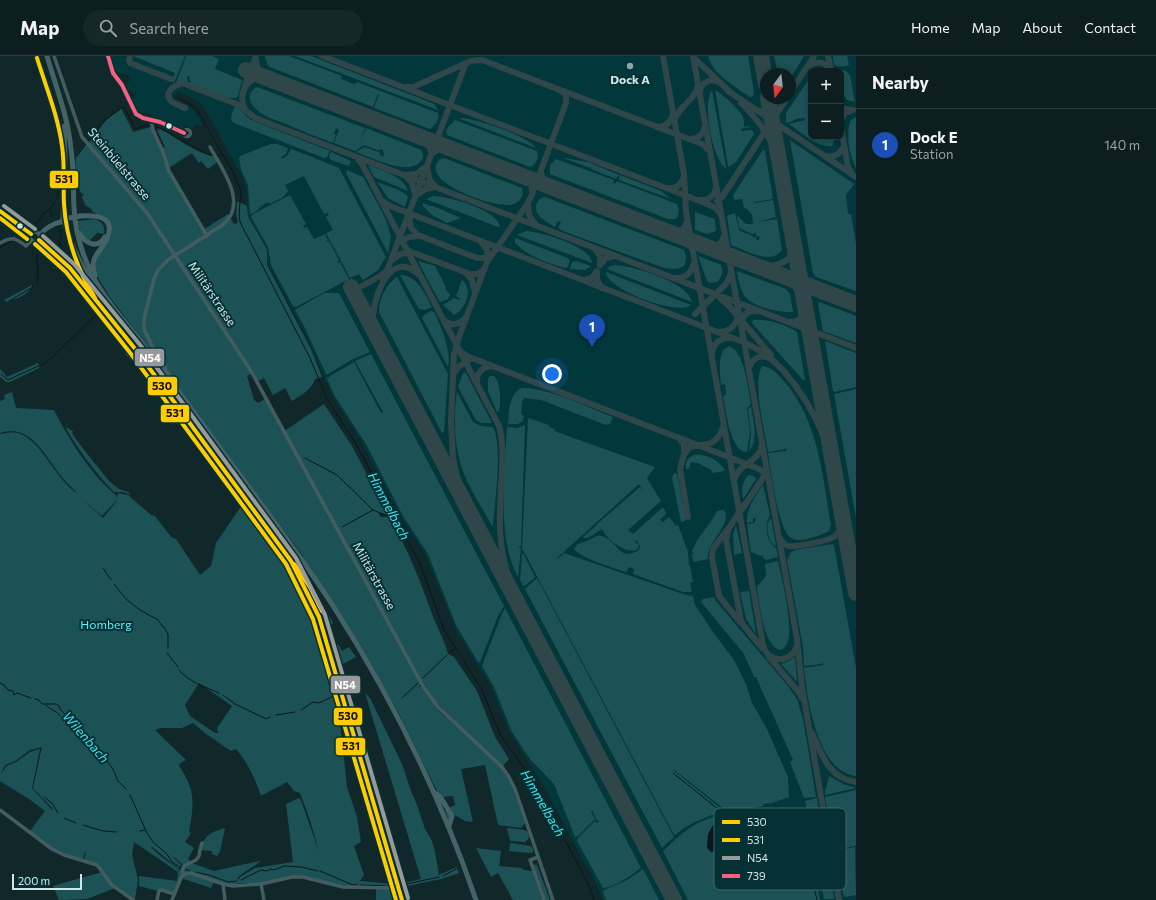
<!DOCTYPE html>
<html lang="en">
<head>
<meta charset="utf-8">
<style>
  :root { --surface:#0c1e20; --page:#152729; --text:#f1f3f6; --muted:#9aa2a5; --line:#2c3c3e; --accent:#8da3a4 }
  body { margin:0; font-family:Commissioner,sans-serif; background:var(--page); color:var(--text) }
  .controls { position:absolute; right:12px; top:12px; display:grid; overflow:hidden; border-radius:8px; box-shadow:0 2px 6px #0003 }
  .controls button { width:36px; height:36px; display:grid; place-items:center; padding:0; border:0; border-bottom:1px solid var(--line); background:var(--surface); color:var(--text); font:20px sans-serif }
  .compass { position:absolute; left:760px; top:12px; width:36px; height:36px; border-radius:50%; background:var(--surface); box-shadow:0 2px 6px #0003; rotate:195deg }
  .scale { position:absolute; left:12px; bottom:10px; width:70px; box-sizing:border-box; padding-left:4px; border:2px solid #d0e5e6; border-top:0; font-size:11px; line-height:14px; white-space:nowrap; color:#d0e5e6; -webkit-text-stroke:3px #053134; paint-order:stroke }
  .you { position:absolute; left:552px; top:318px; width:14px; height:14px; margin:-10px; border:3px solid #fff; border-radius:50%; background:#1a73e8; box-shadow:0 0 0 6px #1a73e833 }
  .badge { display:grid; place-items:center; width:26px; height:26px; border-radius:50%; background:var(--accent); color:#fff; font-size:13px; font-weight:700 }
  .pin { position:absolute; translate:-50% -33px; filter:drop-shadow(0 1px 2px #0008) }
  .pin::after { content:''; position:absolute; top:21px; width:14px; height:12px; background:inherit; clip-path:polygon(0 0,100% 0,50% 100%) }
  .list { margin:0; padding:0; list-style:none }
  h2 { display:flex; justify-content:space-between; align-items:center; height:52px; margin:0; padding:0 16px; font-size:17px }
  h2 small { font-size:13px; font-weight:400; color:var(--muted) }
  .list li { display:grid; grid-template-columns:26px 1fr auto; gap:12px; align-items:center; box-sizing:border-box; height:72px; padding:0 16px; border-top:1px solid var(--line) }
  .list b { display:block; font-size:15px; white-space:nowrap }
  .list p { margin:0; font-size:13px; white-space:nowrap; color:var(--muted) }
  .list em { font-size:13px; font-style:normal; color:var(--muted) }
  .icon { flex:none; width:22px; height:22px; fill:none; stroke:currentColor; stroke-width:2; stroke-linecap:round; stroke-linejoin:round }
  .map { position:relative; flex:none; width:856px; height:844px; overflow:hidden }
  header { display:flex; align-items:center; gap:24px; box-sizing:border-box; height:56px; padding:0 20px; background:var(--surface); border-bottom:1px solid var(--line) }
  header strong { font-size:19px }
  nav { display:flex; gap:22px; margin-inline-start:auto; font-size:14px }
  .search { width:280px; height:36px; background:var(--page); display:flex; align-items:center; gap:10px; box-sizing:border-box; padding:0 14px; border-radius:22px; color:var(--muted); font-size:15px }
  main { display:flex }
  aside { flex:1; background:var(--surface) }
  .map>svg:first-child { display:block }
  .built { fill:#02383c; fill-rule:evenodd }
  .green { fill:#1c5256; fill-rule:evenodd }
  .water { fill:#081718 }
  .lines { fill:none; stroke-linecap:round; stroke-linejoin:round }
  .stream { stroke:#081718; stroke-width:1 }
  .taxiway { stroke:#304749; stroke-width:6 }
  .runway { stroke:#304749; stroke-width:16 }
  .minor { stroke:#435d5f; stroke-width:3.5 }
  .major { stroke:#486668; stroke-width:4 }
  .highway { stroke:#436366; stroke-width:5 }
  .highway-bridge { stroke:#436366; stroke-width:5 }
  .bus-1-casing { stroke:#053134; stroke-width:7 }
  .bus-2-casing { stroke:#053134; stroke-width:7 }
  .bus-3-casing { stroke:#053134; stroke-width:7 }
  .bus-4-casing { stroke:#053134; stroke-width:7 }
  .bus-1 { stroke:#fc0; stroke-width:4 }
  .bus-2 { stroke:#fc0; stroke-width:4 }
  .bus-3 { stroke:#999; stroke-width:4 }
  .bus-4 { stroke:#f8607d; stroke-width:4 }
  .poi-dot { fill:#8da3a4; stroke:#053134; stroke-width:1.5 }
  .bus-dot { fill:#d0e5e6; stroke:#053134; stroke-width:1.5 }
  .labels { text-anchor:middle; stroke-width:4; stroke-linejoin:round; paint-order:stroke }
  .poi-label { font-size:12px; font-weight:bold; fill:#d0e5e6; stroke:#053134 }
  .street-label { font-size:12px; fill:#d0e5e6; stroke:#053134 }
  .park-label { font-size:12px; fill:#56f2fe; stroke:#053134 }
  .water-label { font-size:13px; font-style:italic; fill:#41e3ef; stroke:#053134 }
  .key { fill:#053134; stroke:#426769; stroke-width:1 }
  .key-label { font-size:11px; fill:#d0e5e6 }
  .line-badge { stroke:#053134; stroke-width:1.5 }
  .badge-label { font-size:11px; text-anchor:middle; font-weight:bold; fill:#fff }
  .pale-badge-label { font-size:11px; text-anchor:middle; font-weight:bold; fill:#111 }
</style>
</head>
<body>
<header>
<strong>Map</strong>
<div class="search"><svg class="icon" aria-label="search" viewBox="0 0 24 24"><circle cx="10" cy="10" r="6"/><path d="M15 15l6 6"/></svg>Search here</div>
<nav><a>Home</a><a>Map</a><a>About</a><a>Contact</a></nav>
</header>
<main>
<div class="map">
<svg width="856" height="844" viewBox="0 0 856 844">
  <rect width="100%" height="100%" fill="#10282a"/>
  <path class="built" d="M109,0H856V844H603L594,822L581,801L545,732L509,675L490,628L457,576L425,497L400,460L361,385L332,339L310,288L268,207L266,193L248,160L247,136L243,122L209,60L203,50L195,43L178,36L173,42L189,50L195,56L203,69L200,70L196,68L193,73L185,69L183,74L151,60L152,58L146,56L142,57L137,55L132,43L135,38L134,37L126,33L131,20L114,15ZM811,15H841V81H811ZM766,18H790V42H766Z"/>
  <path class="green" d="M133,0H185L174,27L172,25L175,17Z
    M186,0H212L219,3L215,13L242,24L238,40L236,42H229L191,28L189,20L187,21L188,25L187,26L176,27Z
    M265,0H289L342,20L341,23L354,28L357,26L438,57C440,63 435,70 430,73L374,52L379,38H378L373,51L270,11L267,8Z
    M295,0H311L422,43L434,48L438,54Z
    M708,0H748L754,36L753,40L750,41C737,32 711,17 708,0Z
    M774,0H804L790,23V18H778Z
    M833,0H847L849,9C844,11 839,11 834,9Z
    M835,12L846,15L850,19L855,46L847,44C840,35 841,26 841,15H836Z
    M811,20V81H835L832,90C817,92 801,76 789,68L805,64V62L796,63L788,67L786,66V57Z
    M257,31L365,72L360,86L366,72L421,94C424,98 424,102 421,105C408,121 371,101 356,96L365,91L379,96L380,99L383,101L384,97L383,96V94L380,93V95L364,89L355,95L334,87L339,74L336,72L334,78L336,79L333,87C317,81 302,75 286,68C276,64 264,61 256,53C248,46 247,36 257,31Z
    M712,34L726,111L725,112C712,100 702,49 712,34Z
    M715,34C722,38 740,53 743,61C744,63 744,68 744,71L749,70L750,71L741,73L742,75L752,74L754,78L736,106L729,111L728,110Z
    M235,50C241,52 245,60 251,64L330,95L327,101L324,102L234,67C228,63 233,56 235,50Z
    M121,52L133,76L151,71L160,92L165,91L157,74L161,73C173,80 201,100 214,100L217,106L208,113L201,105L199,107L192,97L167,113L203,174L228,158L234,168L238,167L236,158L237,145L247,150L248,161L266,192L267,196V209L311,293L322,321L315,323C312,334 301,339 292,345L285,332L273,339L264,322L258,325L253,317L247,320L254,344L258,347L265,343L283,376L324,348L352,390L388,459L378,456L381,461H388C409,493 421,528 434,563C439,575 445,586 448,598L454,601L477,635L495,681L509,703L503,710L513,732L525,767L521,772L498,769L485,709L461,713L473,766L465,765L453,758L448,764L445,754L455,749L453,740L443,741L438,737L398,656L303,502V500L184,340L164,310L160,307L109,240L96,218V202L110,182L111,174L105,162L93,156L90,152L85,149L82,141L84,137L82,138C77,132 74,110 76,102C77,98 83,92 86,88L87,89L106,64ZM420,628L460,673L439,655L421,630L419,631Z
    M856,61V112C849,98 846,80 850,65Z
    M458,62C473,61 529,80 536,92Z
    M455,64L537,95C539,102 537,108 530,111L447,79L446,76L448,71Z
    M790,84L854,128L846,139L848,158H851L856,188V235L816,221L813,217Z
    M271,88H277L288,92L286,98L281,101L282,103L287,100L291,93L315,102L317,105V103L339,112L386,201L378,214L363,224L359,218L350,222L326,177L333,174L326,161L329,159L327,157L324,158L304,120L285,129L288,135L283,141L270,148L268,146C261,149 258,156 250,158L248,129L241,113L239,102L240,100Z
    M763,94L765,95L773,143L754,146V147L773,144L776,161L757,166L777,163L782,194C771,210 746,194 731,189L727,160L735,157L739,174L745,177L744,178L746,177L754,181V182L757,181L756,184H759L760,181L756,180V177L752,178L739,172L737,159L746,168H753L752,159L747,153L744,152L742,143L734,144L733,139Z
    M331,96L351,105L349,110L331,104L329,101Z
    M444,102L522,132C525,141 518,148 510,149C494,151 431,130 436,110C437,105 440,103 444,102Z
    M563,102L588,106L619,119L616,123L591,113V110L590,112Z
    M556,103L614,124L613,127L615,128L617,125L677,148L679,154L678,160L675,163H668L550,118V109Z
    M368,109C381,114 404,120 408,135L374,121Z
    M347,114L363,121L379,150L386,164L391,181L388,197L346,117Z
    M620,119L661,135L671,143L619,124V122Z
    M377,126L399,134L408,140L405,151L388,142Z
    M290,139L306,168L303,170L304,172L307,171L314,183L325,178L328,184L326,185L327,186L329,185L339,204L337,206L338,207L340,206L349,223L296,251L293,250L271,209L268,191L251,161L253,158Z
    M433,140C448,140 498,154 500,171H498L426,143Z
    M545,141L684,194L686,201L685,209C678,215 669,213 661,211L563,175L558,172L561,166L558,165L555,171C547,166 535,161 536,150C537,145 540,142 545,141Z
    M423,147L428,149L429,150H433L461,162L447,167L432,159L423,150Z
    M695,156L715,163L716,175L707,178L695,174Z
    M95,163C102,166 106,170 104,178L97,177L88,186L80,175L78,165Z
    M526,175C541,176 591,190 592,207L517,179Z
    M515,182L568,202L570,205L567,212C549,208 529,201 515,187Z
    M698,200L721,209C724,215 722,221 717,226L709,227L707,225Z
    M418,205L435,210L446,231L445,232L450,239L448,243L440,246L432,232Z
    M576,205L591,210L585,214L570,213L572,206Z
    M615,209C633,210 689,226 692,246L607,213L610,210Z
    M737,215L786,233L790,238L793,256C779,257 752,251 744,239C740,232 738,223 737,215Z
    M606,216L691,249C679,261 605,233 606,216Z
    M400,219C416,218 426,239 432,251L425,254L419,253Z
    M397,221L448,318L444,376L442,377L379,256C379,243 386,228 397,221Z
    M462,224C474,233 466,253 454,259L443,249L454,242L459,244L460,243L456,240Z
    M32,229C29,240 16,242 7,246L4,244Z
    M324,237H339L370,296L351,304L328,318H326L305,272L295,254Z
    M819,246L856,260V287L823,275L818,248Z
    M431,255L434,256C441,270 452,296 448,311L422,262L424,259Z
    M753,264C769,263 783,268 797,276L805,324H803L752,267Z
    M118,275L141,302L170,342L169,343L151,323L126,299Z
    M825,285L856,297V331L835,336L833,335Z
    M729,290C745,296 748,333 751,348L747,352L750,375L747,396C730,396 726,354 723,341L726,338L725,328L721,329C720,317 718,306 723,294Z
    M371,298L504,550L498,560L480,606H478L456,569L428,498L403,460L366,388L334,339L327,322L354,306L381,357L383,356L355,305Z
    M38,307L39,312L10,326H6L0,321V313L7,321Z
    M762,310C772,311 777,318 784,325C819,366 822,418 831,469L829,475C821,479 799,488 791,482C778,474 771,414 768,397L786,395V392L785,393L768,396C765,376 752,327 762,310Z
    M463,317H466L492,367H481L476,364L458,331Z
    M490,320H494C501,327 501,346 499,355L497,356L488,335V322Z
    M522,332C547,331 589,352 613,361L610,368L606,369L541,344L524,342L522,346L521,358L524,360L523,365L518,368H508C509,356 509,337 522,332Z
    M856,333V462L834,338Z
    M12,336L16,352L54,354C68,382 91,419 116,439L117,442L116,445L102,460L80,441L103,462L116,446L118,437L128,439L151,459L155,460L171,481L176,483L200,519L211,510L216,487L244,446L286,506L316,565L346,663L340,665L347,731L357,761L361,786L354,790L364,819L360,825L393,828L394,831L343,830L303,820L261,827H240L233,829L224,827L192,817L185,816L183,814L185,811L173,800L174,802L181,809L179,813L150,789C155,799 177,809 182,818L174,837L158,835L139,830V820L177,825L178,816L134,786L132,799L138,824L135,844H134L113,828L103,815L84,804L86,796H85L83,803L64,798L52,793L30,775L45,755L29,743L0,725V378C6,377 12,375 18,377C43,385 55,424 78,438C72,432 66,426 61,420C50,406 36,380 18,376C12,374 6,375 0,377V345L5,343L4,339ZM199,627L232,650L217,672L218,676L219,677H215L190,660L185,649ZM193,667L206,678L231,695L236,693C248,707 255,722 261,740L287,726L294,735L300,737L310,764L319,796L301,744L299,742L286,748L293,806L255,812L240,821L239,823H237C242,815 254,812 260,805L214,815L192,807L188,803L194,792L185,786L191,777L189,776C194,748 196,734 179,710L180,707L186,704L155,674L160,672H182ZM42,691L33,732L53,753L52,754L32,732L40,693L30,696L16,706L6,710L1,718V717L5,709L15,705L30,694Z
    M457,336L473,366L481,370L493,371C503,391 495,445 493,469L492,470C483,453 470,434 463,415C454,391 453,361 457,336Z
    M751,350C753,363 759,384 749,395L751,377L748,353Z
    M528,362L549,369V371L555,373L554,375L655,411L647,422L661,445L628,474L633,478L662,452H664L666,458L660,464L663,466L669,461L673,466L675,470L678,469L688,496L689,509L690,510L693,526L690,527L692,536H683L633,518L634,513L629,511L626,516C616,513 578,501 574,493C578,487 580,487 587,485C592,483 595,479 601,480C617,483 619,507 639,494L640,490L636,484L635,486L639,489L638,493C627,500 605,482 602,473L588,482H583L584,480L596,470H597L596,469L640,431L644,436L639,428L557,502L558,503L564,497L686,539L693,540L695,549L713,576L734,604L746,628L752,647L766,671L788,721L789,741L772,747L763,748V750L728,756L673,713V714L724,755C706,761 689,767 675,779L673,777L522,492Z
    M524,369L525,370L521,490L518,491L521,492L518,521C496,481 505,416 507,371L518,372Z
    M65,371L73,375L72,377L81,390L109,425L119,433L128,436L131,439L123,436H114L113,435C94,415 79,395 65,371Z
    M694,399C704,397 721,404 725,415L712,417L711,414L698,407L691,406L689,413H686C685,407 687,402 694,399Z
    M674,417L677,418L686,463L685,465L681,466L672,422Z
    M749,419L754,420L756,423L743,443C741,434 742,424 749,419Z
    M763,429L770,459C764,470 766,485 776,492L778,501L766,504L762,501L764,499L761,500L751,496L747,468L754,467L756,462H753V466L747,467C746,453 755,441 763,429Z
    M724,454C733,469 706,486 708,503L693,506L692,498H694L692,496C694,485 711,468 717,455Z
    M771,462L776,490H775C768,485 764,468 771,462Z
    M736,469L742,497L734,499L733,479Z
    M833,488L834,489L856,612V720C817,716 807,642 804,612L823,609L822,606L821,608L804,610L803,591L787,504L791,496L795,494Z
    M523,497L535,521L526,529L523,530L520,524L522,498Z
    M778,505C782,524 793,567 788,585C787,589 785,592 781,594C763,591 759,546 757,531L766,520L765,508Z
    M299,511L316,534L332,565L333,568L328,569L333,589L338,588L342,595L349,591L356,601L336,612L334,603L335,599L332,601L318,553L296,512Z
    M537,522L674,781L662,792L525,533Z
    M749,535L756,578L746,563L740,536Z
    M714,541L715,544L788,630L797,643L803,663L816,741L804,742L790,706L793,704L756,621H754L744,598L701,546L703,543Z
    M505,552L641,812C630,820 617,830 603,832L577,785L578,782L595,765L597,767L599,766V764L597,765L593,757L594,755L591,756L595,763L578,780L575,781L554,728L530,703L512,676L494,631L482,610L501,560Z
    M795,601L797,626L781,608L787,606Z
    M365,637L370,642L402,708L411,735L417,749L425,773L432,785L435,796L439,819L457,811L459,817L441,823L398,832L399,828L421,823Z
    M829,720L843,728L856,732L825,739V736Z
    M856,734V789L855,790L835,794L825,741Z
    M817,742L826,793L825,794L819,792L813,787L805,745Z
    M757,753L758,754L765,753L766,756L763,761L758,762L750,758L744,768L781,795L809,817L816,825L820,844H688L663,795C673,786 684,774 696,768C714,758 737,757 757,753Z
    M225,772L220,796L217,800L212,798V795L200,794C204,779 212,776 225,772Z
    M507,772L525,774L528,776L529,782L525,786L510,785Z
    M510,787L531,790L533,793V796L530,797L509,795Z
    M814,791L826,796L834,842V843H824Z
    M855,791L856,839L844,841L835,795Z
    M476,792L501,795L499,810L522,812L523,814L532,815L542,844H513L498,817L491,821Z
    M533,808L537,809L550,844H543Z
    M643,813L659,844H606L603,836L604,834L627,824Z
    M102,816L115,832L87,843L59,844L53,830Z
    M192,818L214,825L211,832L184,823L182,821L184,819Z
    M376,832L396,833L400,844H376Z"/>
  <path class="water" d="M713,769L718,771L725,778C722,785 719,796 711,796L707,792L708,778Z"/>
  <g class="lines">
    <path class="stream" d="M179,42L193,50L198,55L221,96C226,102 241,130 241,138C242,141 240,144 240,147C239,154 239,159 240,166L310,302L327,343L356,388L421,510L444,574L481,632L501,680L537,730L590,832L594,844
      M154,69L207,98L213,99
      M88,85L104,65L123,51L125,52L135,73L148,69
      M217,99H223
      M77,100L86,88
      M57,141L62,108
      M51,154L52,161
      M30,170L38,166L44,157L50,153L55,146
      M57,171L61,176V181L59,185L66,201L82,218
      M16,182L20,178
      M0,192L11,185
      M37,198L38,218L37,227
      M9,245L33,231
      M41,309L47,306L100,255
      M1,318L8,324L38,310
      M305,402L337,419L373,454
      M342,471L373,454L387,460
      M103,512L111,524
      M114,528L126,543L140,554L158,564L162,570L164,571L168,578V592
      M167,597L178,611
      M450,597L456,592
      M179,614C189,626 205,631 219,637
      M423,622L447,599
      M0,627L4,629L8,634L13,635L14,639L17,637L31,642
      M223,639L235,648L266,663L270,661
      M402,642L418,627
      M35,643L39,644L42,648H56L59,650L60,653L102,698L113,713L118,725L126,733
      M46,649C50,654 56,654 60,660
      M301,654L313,646L319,647L336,639
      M276,659L295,656
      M69,668L71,669L74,667
      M673,717L723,757
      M130,739L147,777L153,786L167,798L172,806L181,812
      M44,741L52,747L58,757
      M727,760L802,813L813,826L817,844
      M64,762L76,767
      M83,769L103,775L116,776
      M140,775L145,774
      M185,813L190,815
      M320,815L353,829L357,828
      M195,816L209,819L228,826L237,825
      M443,820L458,812
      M241,824L261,814L267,815L271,813L274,814L284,810L301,811L318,815
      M360,829L387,830
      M402,829L439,821"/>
    <path class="taxiway" d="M130,0L129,5L130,7L171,23
      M322,0L705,147L716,152L721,159
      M663,0L684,118L686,156L763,589C768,608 792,608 797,589
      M693,0L797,583L802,631L839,844
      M828,0L831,14
      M693,1L730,36
      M256,4L258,15L265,21
      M809,10C818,4 825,6 831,15
      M245,29L256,0
      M406,31H413L471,5L482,4L702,88L709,95
      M728,35L856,121
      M700,36C701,27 709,22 718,26
      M790,37L814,0
      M741,47C762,68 774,85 781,114
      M841,51L846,53L853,54L845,57L841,64
      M185,52C181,50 173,48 170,44C163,35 178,27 185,28L239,49L255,62L856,292
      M245,53C236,37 250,16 268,23
      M759,55L770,56L781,51
      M675,64C678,50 696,44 698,29
      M774,64V74
      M657,71C666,71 671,67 673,58
      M841,71L848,111L852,118
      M423,82L429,87L431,97
      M690,83C698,83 704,78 705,70
      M433,97L441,91L449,92
      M825,100C834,102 841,98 844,89
      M357,102L362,108L499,370C506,391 500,433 500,456C498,496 509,531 528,567
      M427,112L430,124L436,131
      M541,116L543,126L549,131
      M407,119L416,118L425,111
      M406,120L412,127L415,138
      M523,121L530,125L532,135
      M668,132C676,133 681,129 684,121
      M417,139L426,133L435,131
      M700,144C708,145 714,140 716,132
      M382,145L390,150L746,287L767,299L785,316
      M717,145L722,141L787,42
      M528,148L529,159L535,168
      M409,160L411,172L418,179L477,202H484L491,198
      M668,176C678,178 685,174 687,164
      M680,181L687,185L692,192
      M400,186L409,181L419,180
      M481,186L487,194L488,204
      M706,191C715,192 722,189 724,179
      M407,193L411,196L470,218H478L484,213
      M595,193L600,200V209L606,202L614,200
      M720,196L725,199L729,204
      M392,204L400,198L410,196
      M746,206C766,213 795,213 794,184
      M466,217L472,224L475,237
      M774,217C789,223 801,234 805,250
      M676,222C686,222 692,216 694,206
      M583,224L592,222L597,215V224L602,232
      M383,225L466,7
      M818,234L856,244
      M353,235L380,220L386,215
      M720,242L729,250L771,299
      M695,258L726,228L729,222L731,216
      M444,264C451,271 458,269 465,262
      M789,266C800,266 805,260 805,250
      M741,267C743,259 748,254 757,255
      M720,276C731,275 737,268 738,258
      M379,284C375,277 373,271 373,263C373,242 390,192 418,218
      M461,296L469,301L757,412L764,416L767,422
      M712,298C713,288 719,282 730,282
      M749,313C752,303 759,298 769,302
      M783,314C821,359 830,392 840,448
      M453,319L458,311L468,305
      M477,328C476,317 482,311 492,310
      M679,382L684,389V398L689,392L698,389
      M700,389C712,389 721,382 723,370
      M684,398L680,413L688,461
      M734,425C737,408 758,407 762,390
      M744,449L729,472L726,484L741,565L744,570L762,592
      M743,452L763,422L765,416
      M473,463L460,434L453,401L451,366L454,298L459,281L487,206L526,150L531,141L566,47V39L560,34
      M727,474L713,493L712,501L719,540L740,566
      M780,482C782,486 784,489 789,490C796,491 830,485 835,480C841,475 843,468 842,460
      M769,601L797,634L802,642
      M812,677C822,699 829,723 856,726"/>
    <path class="runway" d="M761,0L766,28
      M246,14L856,248
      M768,42L856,537
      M351,231L674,844"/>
    <path class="minor" d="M54,0L82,81L147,157L251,315L424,632L438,651L502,711L509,721L515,733L553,844
      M108,0L113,17L122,29L136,58L143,62L160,66L184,77
      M151,64L153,74L163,96L169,115L207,180
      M183.5 77a3.5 3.5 0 1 1 7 0a3.5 3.5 0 1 1-7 0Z
      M0,187C13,180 15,182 26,190L32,184
      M170,320L155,296L144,273V263L154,223L158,214L168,204L221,170C250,149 222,113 210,91
      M0,754L52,793L64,799L97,809L112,829L133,844
      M538,801L530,804L544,844
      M184,818L191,817L223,828L233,830L261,828L292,821H303L343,831L398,832
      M184,818L182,815L184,810L196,804L199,800L200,794L202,787
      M223,828L225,844
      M261,828L264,844
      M157,844L159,835L162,834L174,838
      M172,844L181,822L184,818"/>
    <path class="major" d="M0,155L31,178
      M30 181a5 5 0 1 1 10 0a5 5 0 1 1-10 0Z
      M39,184L70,212L136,294L291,505L319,561L402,844"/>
    <path class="highway" d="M47,0C56,31 68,61 71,93C74,113 73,132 74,151C75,174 81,196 91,216C104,244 126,266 145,291C172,326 199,363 225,399C263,450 301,500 335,553C393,644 441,742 476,844
      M64,70L65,101L63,163L64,165H65
      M80,160C93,159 115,159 108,180C103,196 88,198 95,220
      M79,177C85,187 97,194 105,181
      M40,181C43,172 55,167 64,165C72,191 83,216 100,238
      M435,737L441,742L452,760L449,770"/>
    <path class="highway-bridge" d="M69,162L80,160"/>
    <g class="bus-1-casing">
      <path id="bus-1" d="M0,155L31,178
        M39,184L70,212L136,294L291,505L319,561L402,844"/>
    </g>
    <g class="bus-2-casing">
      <path id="bus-2" d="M37,2C46,31 58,60 62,90C65,109 63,128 64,148C66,182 77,213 95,242
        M0,162L27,183
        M35,188L66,216L131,298L286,508L313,563L396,844
        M294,508L310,531L322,555"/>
    </g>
    <g class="bus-3-casing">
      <path id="bus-3" d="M4,150L35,173
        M43,180L74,208L141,290L296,502L325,559L408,842"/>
    </g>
    <g class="bus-4-casing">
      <path id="bus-4" d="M108,0L113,17L122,29L136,58L143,62L160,66L184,77"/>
    </g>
    <use href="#bus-1" class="bus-1"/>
    <use href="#bus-2" class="bus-2"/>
    <use href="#bus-3" class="bus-3"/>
    <use href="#bus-4" class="bus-4"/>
  </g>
  <circle class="poi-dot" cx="630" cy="10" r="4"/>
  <g class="bus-dot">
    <circle cx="169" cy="70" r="3.5"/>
    <circle cx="20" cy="170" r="3.5"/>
  </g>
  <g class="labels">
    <g class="poi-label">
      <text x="630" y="28">Dock A</text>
    </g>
    <g class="street-label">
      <text transform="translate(119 108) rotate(50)" y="4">Steinbüelstrasse</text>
      <text transform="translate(212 238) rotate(56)" y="4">Militärstrasse</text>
      <text transform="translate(374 520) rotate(61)" y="4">Militärstrasse</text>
    </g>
    <g class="park-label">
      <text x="106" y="573">Homberg</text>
    </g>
    <g class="water-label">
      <text transform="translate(389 450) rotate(62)" y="5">Himmelbach</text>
      <text transform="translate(86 681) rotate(49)" y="5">Wilenbach</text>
      <text transform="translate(543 747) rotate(60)" y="5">Himmelbach</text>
    </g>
  </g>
  <rect x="714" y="752" width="132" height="82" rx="6" class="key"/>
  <rect x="722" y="764" width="18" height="4" fill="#fc0"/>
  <rect x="722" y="782" width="18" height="4" fill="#fc0"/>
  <rect x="722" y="800" width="18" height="4" fill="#999"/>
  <rect x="722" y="818" width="18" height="4" fill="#f8607d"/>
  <g class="key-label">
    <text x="747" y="770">530</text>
    <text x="747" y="788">531</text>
    <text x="747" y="806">N54</text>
    <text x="747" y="824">739</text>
  </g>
  <g class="line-badge">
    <rect x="49" y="114" width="30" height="19" rx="4" fill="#fc0"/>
    <rect x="134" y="292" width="31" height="19" rx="4" fill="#999"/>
    <rect x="147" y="320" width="31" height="20" rx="4" fill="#fc0"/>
    <rect x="160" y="348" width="30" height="19" rx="4" fill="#fc0"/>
    <rect x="330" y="619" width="31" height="19" rx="4" fill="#999"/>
    <rect x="333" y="651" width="30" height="19" rx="4" fill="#fc0"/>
    <rect x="335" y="681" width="31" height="19" rx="4" fill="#fc0"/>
  </g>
  <g class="badge-label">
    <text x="150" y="306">N54</text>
    <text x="345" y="633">N54</text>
  </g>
  <g class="pale-badge-label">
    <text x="64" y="127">531</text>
    <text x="162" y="334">530</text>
    <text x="175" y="361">531</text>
    <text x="348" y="664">530</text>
    <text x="351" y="694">531</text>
  </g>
</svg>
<div class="controls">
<button>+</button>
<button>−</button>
</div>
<svg class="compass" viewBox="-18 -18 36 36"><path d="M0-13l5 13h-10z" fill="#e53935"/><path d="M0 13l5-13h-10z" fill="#9aa2a5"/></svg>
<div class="scale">200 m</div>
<div class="you"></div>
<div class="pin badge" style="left:592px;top:291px;background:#1a4fb4">1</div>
</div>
<aside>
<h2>Nearby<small></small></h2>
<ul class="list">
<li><span class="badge" style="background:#1a4fb4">1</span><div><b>Dock E</b><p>Station</p></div><em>140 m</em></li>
</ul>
</aside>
</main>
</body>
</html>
